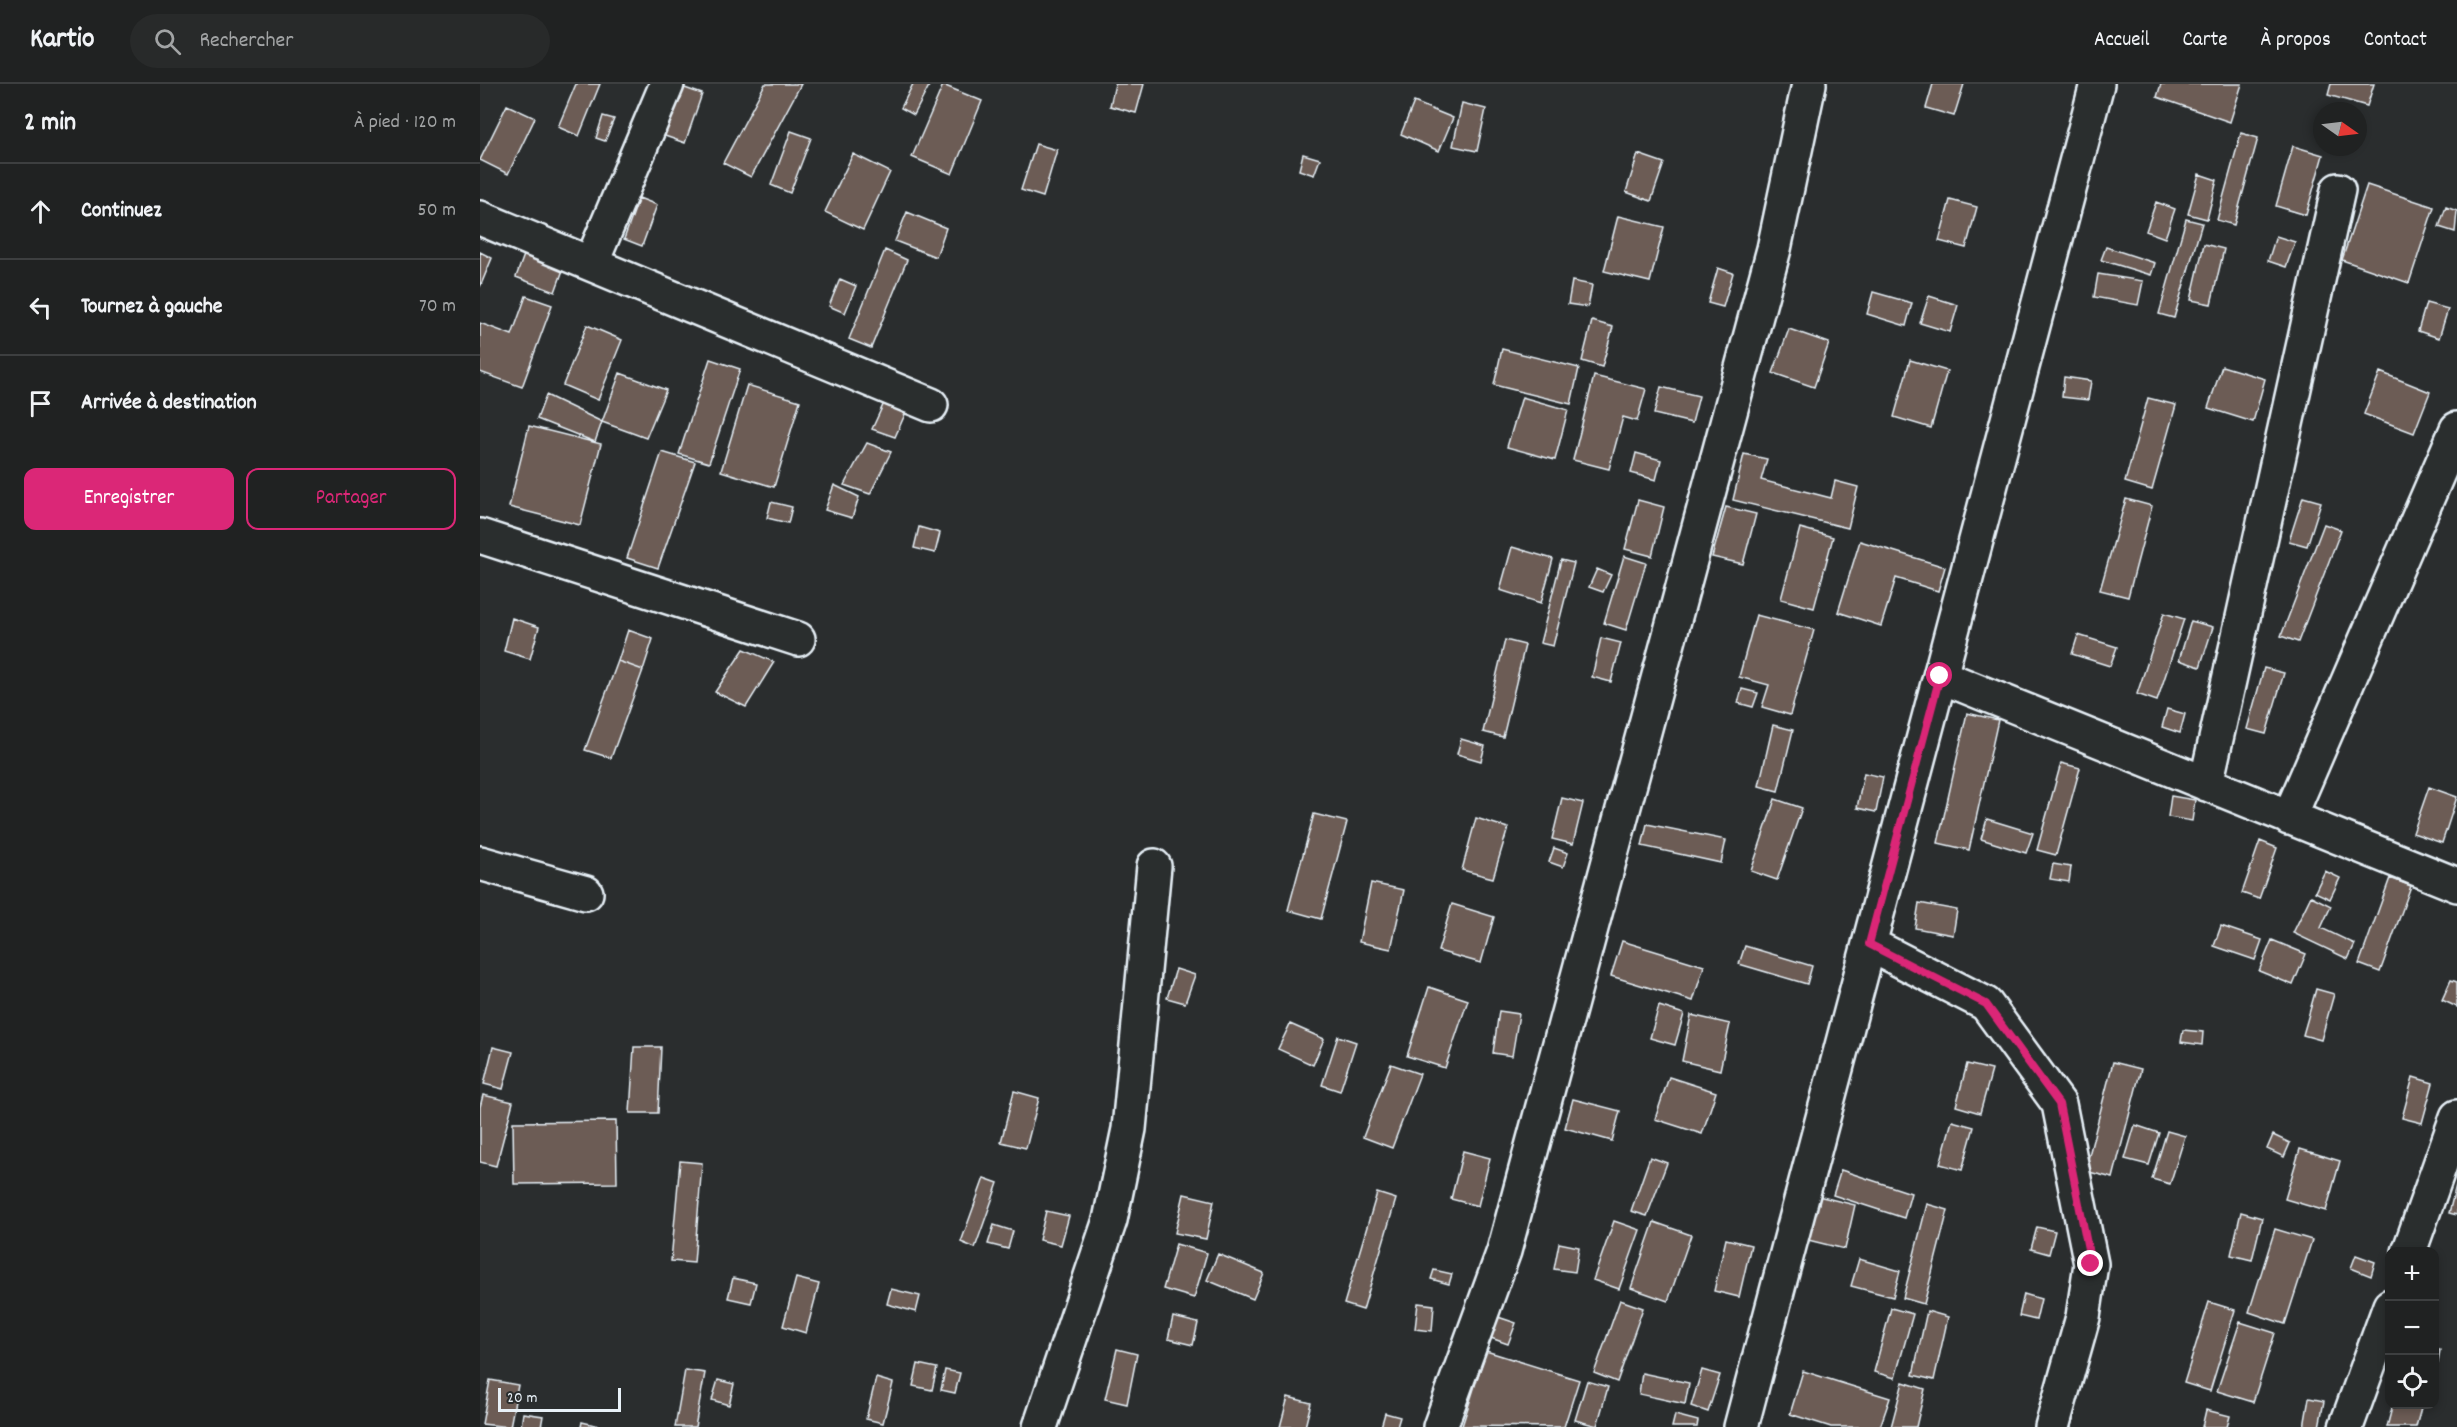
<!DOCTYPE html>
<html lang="fr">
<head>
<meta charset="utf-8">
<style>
  :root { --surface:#202222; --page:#282a2a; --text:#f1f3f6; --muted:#a2a4a5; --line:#3d3f40; --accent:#db2777 }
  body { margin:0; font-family:Dekko,sans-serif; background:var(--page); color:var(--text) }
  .controls { position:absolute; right:18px; bottom:18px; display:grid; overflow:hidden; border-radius:12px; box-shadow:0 3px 9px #0003 }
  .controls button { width:54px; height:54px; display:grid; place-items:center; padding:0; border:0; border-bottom:2px solid var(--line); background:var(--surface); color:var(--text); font:30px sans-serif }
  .compass { position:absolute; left:1833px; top:18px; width:54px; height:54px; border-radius:50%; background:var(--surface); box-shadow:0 3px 9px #0003; rotate:104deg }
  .scale { position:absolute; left:18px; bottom:15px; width:123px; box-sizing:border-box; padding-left:6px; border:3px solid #e8f1f8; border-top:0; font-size:16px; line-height:21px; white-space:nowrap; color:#e8f1f8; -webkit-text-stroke:4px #2a2d2e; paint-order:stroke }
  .stop { position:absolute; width:18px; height:18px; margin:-14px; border:4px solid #db2777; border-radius:50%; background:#fff }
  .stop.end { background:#db2777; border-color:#fff; box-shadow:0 2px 6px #0008 }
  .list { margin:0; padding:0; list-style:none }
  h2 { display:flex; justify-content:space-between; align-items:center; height:78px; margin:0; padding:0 24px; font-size:26px }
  h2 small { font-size:20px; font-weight:400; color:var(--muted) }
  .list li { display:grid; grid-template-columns:39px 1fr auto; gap:18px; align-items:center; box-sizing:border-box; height:96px; padding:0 24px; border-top:2px solid var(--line) }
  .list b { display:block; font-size:22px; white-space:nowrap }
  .list em { font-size:20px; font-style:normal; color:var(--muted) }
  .actions { display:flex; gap:12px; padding:18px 24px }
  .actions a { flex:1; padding:14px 0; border:2px solid var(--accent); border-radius:12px; text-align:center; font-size:21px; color:var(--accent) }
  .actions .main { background:var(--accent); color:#fff }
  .icon { flex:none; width:33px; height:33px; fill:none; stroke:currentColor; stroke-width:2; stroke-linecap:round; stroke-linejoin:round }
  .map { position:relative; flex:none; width:1977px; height:1343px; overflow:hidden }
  header { display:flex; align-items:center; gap:36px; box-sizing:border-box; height:84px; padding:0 30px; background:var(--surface); border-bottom:2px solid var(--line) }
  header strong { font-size:28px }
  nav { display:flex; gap:33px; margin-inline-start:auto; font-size:21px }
  .search { width:420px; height:54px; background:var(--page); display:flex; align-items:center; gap:15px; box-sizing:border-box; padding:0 21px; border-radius:33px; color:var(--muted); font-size:22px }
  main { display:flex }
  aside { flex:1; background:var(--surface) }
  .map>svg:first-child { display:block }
  .building { fill:#6c5c54; stroke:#e8f1f8; stroke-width:1.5 }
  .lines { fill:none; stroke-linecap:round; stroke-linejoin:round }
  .street-casing { stroke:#e8f1f8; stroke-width:38 }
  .street { stroke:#2a2d2e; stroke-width:33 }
  .route { stroke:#db2777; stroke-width:8 }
</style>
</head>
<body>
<header>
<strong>Kartio</strong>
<div class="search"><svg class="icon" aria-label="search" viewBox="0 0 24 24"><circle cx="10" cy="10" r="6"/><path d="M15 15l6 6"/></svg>Rechercher</div>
<nav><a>Accueil</a><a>Carte</a><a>À propos</a><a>Contact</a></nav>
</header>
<main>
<aside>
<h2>2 min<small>À pied · 120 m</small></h2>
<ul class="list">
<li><svg class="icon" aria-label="ahead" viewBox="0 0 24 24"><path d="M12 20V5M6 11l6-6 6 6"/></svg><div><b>Continuez</b></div><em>50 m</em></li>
<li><svg class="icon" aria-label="left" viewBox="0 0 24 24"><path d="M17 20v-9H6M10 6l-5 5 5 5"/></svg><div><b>Tournez à gauche</b></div><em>70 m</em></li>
<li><svg class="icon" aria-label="arrive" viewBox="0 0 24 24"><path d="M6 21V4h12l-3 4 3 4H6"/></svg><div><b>Arrivée à destination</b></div></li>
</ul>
<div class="actions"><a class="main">Enregistrer</a><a>Partager</a></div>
</aside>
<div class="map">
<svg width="1977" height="1343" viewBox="0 0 1977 1343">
  <rect width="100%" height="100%" fill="#2a2d2e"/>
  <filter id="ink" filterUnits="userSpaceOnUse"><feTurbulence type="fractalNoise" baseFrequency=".0167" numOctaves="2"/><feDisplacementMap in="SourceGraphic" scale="12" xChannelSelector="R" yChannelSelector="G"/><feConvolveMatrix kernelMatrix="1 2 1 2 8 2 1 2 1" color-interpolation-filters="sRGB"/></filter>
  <g filter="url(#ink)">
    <path class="building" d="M96,0H120L99,52L78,43Z
      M285,0H321L271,93L243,79Z
      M433,0H450L434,31L421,24Z
      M635,0H664L656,29L630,22Z
      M1453,0H1484L1474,32L1446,24Z
      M1681,0H1762L1750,38L1677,13Z
      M1851,0H1894L1887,22L1848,11Z
      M463,1L502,17L472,90L432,73Z
      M199,2L222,10L205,59L182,51Z
      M934,18L973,34L959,67L921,50Z
      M982,19L1006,25L997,67L973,62Z
      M27,21L55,34L28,90L0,76Z
      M123,32L134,35L125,57L116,54Z
      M311,47L331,54L310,109L291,101Z
      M1761,49L1778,54L1754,141L1737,136Z
      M556,60L577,66L563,113L541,106Z
      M1813,62L1843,71L1826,131L1796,122Z
      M373,70L410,88L383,146L345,128Z
      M823,70L840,75L834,91L819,86Z
      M1158,70L1184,79L1171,117L1146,108Z
      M1719,90L1737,96L1727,135L1708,130Z
      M1887,101L1954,123L1929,199L1862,176Z
      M159,114L177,121L162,162L144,155Z
      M1470,116L1497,123L1486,164L1459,157Z
      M1676,118L1695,125L1685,154L1666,147Z
      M1966,123L1977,127L1975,148L1959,143Z
      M427,128L466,144L456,173L415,157Z
      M1138,132L1184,143L1170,198L1124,187Z
      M1706,135L1722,139L1694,234L1679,230Z
      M1796,152L1815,158L1806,183L1788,177Z
      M48,160L87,175L75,208L36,193Z
      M1724,160L1744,165L1731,220L1711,216Z
      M1626,163L1675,179L1671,191L1621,176Z
      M405,166L427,176L391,264L369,255Z
      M0,168L12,174L0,203Z
      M1238,184L1253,189L1243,223L1228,219Z
      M1618,190L1663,197L1658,221L1614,213Z
      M360,195L376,202L365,229L349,222Z
      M1092,197L1112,201L1108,223L1088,220Z
      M1393,208L1432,219L1426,242L1387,230Z
      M46,212L72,221L42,303L0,288V239L32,251Z
      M1449,212L1478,221L1470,248L1440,239Z
      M1946,219L1968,225L1959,254L1938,247Z
      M1112,237L1133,243L1122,283L1102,277Z
      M107,241L142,256L118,316L83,301Z
      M1309,245L1349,259L1334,303L1293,289Z
      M1022,265L1099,284L1091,320L1014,301Z
      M230,275L260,285L229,379L199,370Z
      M1430,276L1467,287L1451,344L1414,333Z
      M1742,282L1785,295L1773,338L1728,324Z
      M1900,288L1950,308L1934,349L1884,330Z
      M140,289L186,306L166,354L122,338Z
      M1114,292L1166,305L1157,337L1143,333L1129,385L1093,376Z
      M1584,293L1611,297L1608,316L1582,313Z
      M267,301L320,317L294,403L241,387Z
      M1181,303L1219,312L1212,339L1174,330Z
      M66,311L122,338L115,358L57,335Z
      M1042,313L1088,326L1075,376L1027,363Z
      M1668,314L1696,321L1672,406L1645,398Z
      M404,319L426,328L415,353L392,345Z
      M49,342L121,360L100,441L29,423Z
      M387,359L411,368L390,410L364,401Z
      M182,368L215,378L178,484L147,474Z
      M1156,369L1181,376L1176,396L1151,389Z
      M1264,370L1287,375L1281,396L1351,414L1355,397L1378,403L1368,444L1253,416Z
      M354,401L379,413L372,434L345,426Z
      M1823,413L1841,418L1827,462L1809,457Z
      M1646,415L1672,422L1648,513L1620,506Z
      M1158,416L1184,423L1172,472L1145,465Z
      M291,418L312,423L308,439L287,434Z
      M1246,423L1276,430L1263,480L1232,473Z
      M1844,440L1861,446L1818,558L1801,552Z
      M439,443L460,449L455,469L434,464Z
      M1320,444L1353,453L1334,524L1301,515Z
      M1380,457L1465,483L1458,507L1416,494L1401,542L1358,528Z
      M1032,463L1073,475L1061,519L1020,506Z
      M1144,472L1166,479L1146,546L1124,539Z
      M1081,476L1094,479L1073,562L1060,559Z
      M1117,485L1131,491L1123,508L1109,503Z
      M1684,529L1704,535L1677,617L1657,610Z
      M1276,531L1334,546L1310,631L1282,623L1289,601L1259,593Z
      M32,534L59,543L50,575L24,567Z
      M1711,537L1733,543L1720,583L1699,576Z
      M148,546L173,555L163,586L138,577Z
      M1598,551L1637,563L1630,582L1592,570Z
      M1121,554L1141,559L1131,598L1112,593Z
      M1025,556L1045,561L1023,653L1003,648Z
      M264,565L294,578L266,623L235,608Z
      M138,577L163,586L131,674L105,666Z
      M1784,584L1804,589L1786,650L1767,645Z
      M1262,605L1278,609L1273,623L1258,619Z
      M1687,625L1705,630L1700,649L1682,643Z
      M1487,629L1518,636L1489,766L1458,759Z
      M1293,641L1313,646L1298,707L1279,702Z
      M981,655L1005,662L1001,677L977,670Z
      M1581,679L1600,684L1576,771L1557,766Z
      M1384,689L1403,693L1396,728L1377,724Z
      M1949,703L1977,713L1962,759L1933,749Z
      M1691,712L1715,716L1712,737L1688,733Z
      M1082,714L1103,719L1093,760L1072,755Z
      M1295,715L1322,724L1297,796L1271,787Z
      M834,730L867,738L841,835L808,826Z
      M996,734L1028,744L1013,794L982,786Z
      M1507,735L1553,749L1546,769L1501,755Z
      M1167,740L1246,756L1241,779L1162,762Z
      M1780,757L1797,764L1779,815L1762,809Z
      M1074,764L1088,769L1083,783L1069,778Z
      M1573,780L1591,783L1589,798L1570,795Z
      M1845,787L1860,794L1850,815L1835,808Z
      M1910,794L1931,802L1900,888L1879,880Z
      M891,799L924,806L911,865L879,858Z
      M1831,812L1851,822L1841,844L1875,860L1868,875L1813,849Z
      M1439,819L1477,826L1473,851L1435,844Z
      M972,820L1014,833L1001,879L958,867Z
      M1741,842L1782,856L1775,876L1734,862Z
      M1792,856L1826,870L1813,901L1779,887Z
      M1142,857L1224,882L1213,917L1131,892Z
      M1265,862L1332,882L1327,900L1259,880Z
      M696,885L715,891L705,919L687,914Z
      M1971,896L1977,898V923L1962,916Z
      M949,903L988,916L965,984L927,972Z
      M1836,905L1854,910L1841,956L1823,951Z
      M1179,922L1204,930L1195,961L1170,954Z
      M1019,927L1039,930L1032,972L1013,969Z
      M1211,931L1250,940L1240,986L1202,977Z
      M810,940L844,955L833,981L798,965Z
      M1703,946L1723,948L1722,961L1701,958Z
      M858,952L876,958L860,1007L842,1001Z
      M13,963L33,968L23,1005L4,1000Z
      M154,963H181L178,1029H150Z
      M1633,978L1661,985L1633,1094L1605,1087Z
      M911,980L940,990L912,1064L883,1053Z
      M1487,980L1512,986L1500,1029L1476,1022Z
      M1189,993L1236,1008L1222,1050L1175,1035Z
      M1933,993L1953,999L1942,1039L1922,1034Z
      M534,1007L559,1014L546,1064L521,1058Z
      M3,1011L33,1018L16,1082L0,1078V1023Z
      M1093,1015L1140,1027L1132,1057L1085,1044Z
      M136,1037L137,1099L34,1100L33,1038Z
      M1472,1037L1494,1043L1482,1086L1460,1080Z
      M1655,1041L1679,1049L1669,1081L1645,1075Z
      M1687,1047L1705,1052L1690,1100L1672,1095Z
      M1793,1051L1810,1059L1804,1073L1787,1065Z
      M1820,1065L1860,1077L1846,1127L1805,1115Z
      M983,1067L1010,1074L998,1122L971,1115Z
      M1170,1073L1187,1079L1167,1132L1151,1127Z
      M200,1077L222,1079L214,1179L191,1177Z
      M1361,1086L1431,1109L1424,1134L1353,1111Z
      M504,1094L518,1099L495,1164L481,1158Z
      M1976,1101H1977V1131L1969,1129Z
      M897,1109L916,1115L883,1226L864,1220Z
      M704,1110L734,1117L726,1155L695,1149Z
      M1338,1112L1375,1121L1365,1165L1328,1156Z
      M1447,1120L1468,1126L1444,1220L1423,1214Z
      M566,1127L589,1132L581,1161L559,1156Z
      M1761,1128L1782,1134L1772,1176L1751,1171Z
      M1134,1137L1160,1146L1139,1205L1113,1196Z
      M1174,1138L1211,1151L1188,1217L1151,1204Z
      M514,1141L533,1147L528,1165L508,1160Z
      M1557,1143L1575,1147L1569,1170L1551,1165Z
      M1795,1145L1832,1156L1805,1240L1769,1228Z
      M1246,1155L1271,1161L1259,1213L1234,1207Z
      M1079,1159L1099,1163L1095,1188L1074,1185Z
      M696,1160L727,1169L714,1214L683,1205Z
      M738,1170L784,1189L773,1215L727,1196Z
      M1876,1171L1895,1178L1891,1192L1871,1184Z
      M1379,1175L1420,1187L1413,1213L1371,1202Z
      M954,1186L972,1190L969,1200L951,1195Z
      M253,1194L276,1199L271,1219L248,1214Z
      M316,1194L339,1200L326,1249L303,1242Z
      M411,1205L440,1212L436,1228L407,1220Z
      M1544,1210L1561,1215L1556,1236L1539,1232Z
      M1140,1216L1163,1224L1137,1298L1114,1289Z
      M1729,1218L1755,1226L1730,1307L1704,1299Z
      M938,1219L954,1221L952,1247L935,1245Z
      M1411,1224L1433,1230L1415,1294L1394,1288Z
      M1447,1227L1468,1233L1454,1296L1433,1291Z
      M1015,1232L1036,1239L1028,1260L1008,1253Z
      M693,1233L718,1239L713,1261L688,1255Z
      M1760,1238L1795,1249L1773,1318L1737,1307Z
      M637,1265L657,1270L647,1320L625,1315Z
      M1954,1265L1960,1266L1958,1279L1954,1278Z
      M1006,1267L1099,1296L1084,1343L982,1342Z
      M438,1280L457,1284L452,1306L433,1302Z
      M205,1286L225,1289L215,1343H195Z
      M465,1286L480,1289L475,1309L461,1306Z
      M1222,1286L1240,1291L1228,1328L1211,1322Z
      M1323,1287L1410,1314L1400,1343H1351L1310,1330Z
      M1162,1289L1209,1299L1205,1320L1159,1310Z
      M396,1294L413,1299L403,1339L386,1335Z
      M10,1296L38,1301L30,1343L2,1340Z
      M238,1296L254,1300L249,1321L232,1316Z
      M1107,1297L1128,1303L1117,1342L1095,1336Z
      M1423,1298L1445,1305L1436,1343H1411Z
      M808,1313L831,1319L825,1343H800Z
      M1829,1314L1844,1317L1839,1343H1824Z
      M1913,1320H1942L1936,1343H1907Z
      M1726,1326L1750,1332L1747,1343H1722Z
      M43,1329L63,1332L61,1343H41Z
      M905,1329L920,1333L917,1343H901Z
      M1195,1331L1218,1337L1217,1343H1192Z
      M102,1338L123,1343H101Z"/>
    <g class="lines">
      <g class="street-casing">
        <path id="street" d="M0,134L451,321
          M111,180L187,0
          M0,452L318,555
          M1460,592L1977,801
          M1726,700L1858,106
          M1809,734L1977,345
          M0,779L106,809
          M1389,860L1506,920L1579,1020L1611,1180L1603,1233L1572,1343
          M1929,1168L1977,1033
          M560,1343L630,1136L649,1045L674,782
          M960,1343L1024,1167L1294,165L1329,0
          M1261,1343L1617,0
          M1866,1343L1910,1222"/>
      </g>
      <use href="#street" class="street"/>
    </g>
  </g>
  <g class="lines" filter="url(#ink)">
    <path class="route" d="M1460,592L1389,860L1506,920L1579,1020L1611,1180"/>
  </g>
</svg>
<div class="controls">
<button>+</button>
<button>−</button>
<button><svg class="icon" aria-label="locate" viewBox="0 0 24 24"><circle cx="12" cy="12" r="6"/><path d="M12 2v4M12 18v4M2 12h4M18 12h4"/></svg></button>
</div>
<svg class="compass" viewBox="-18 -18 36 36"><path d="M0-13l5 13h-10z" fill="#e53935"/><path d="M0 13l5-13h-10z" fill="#a2a4a5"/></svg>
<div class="scale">20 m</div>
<div class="stop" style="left:1460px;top:592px"></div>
<div class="stop end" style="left:1611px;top:1180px"></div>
</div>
</main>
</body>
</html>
